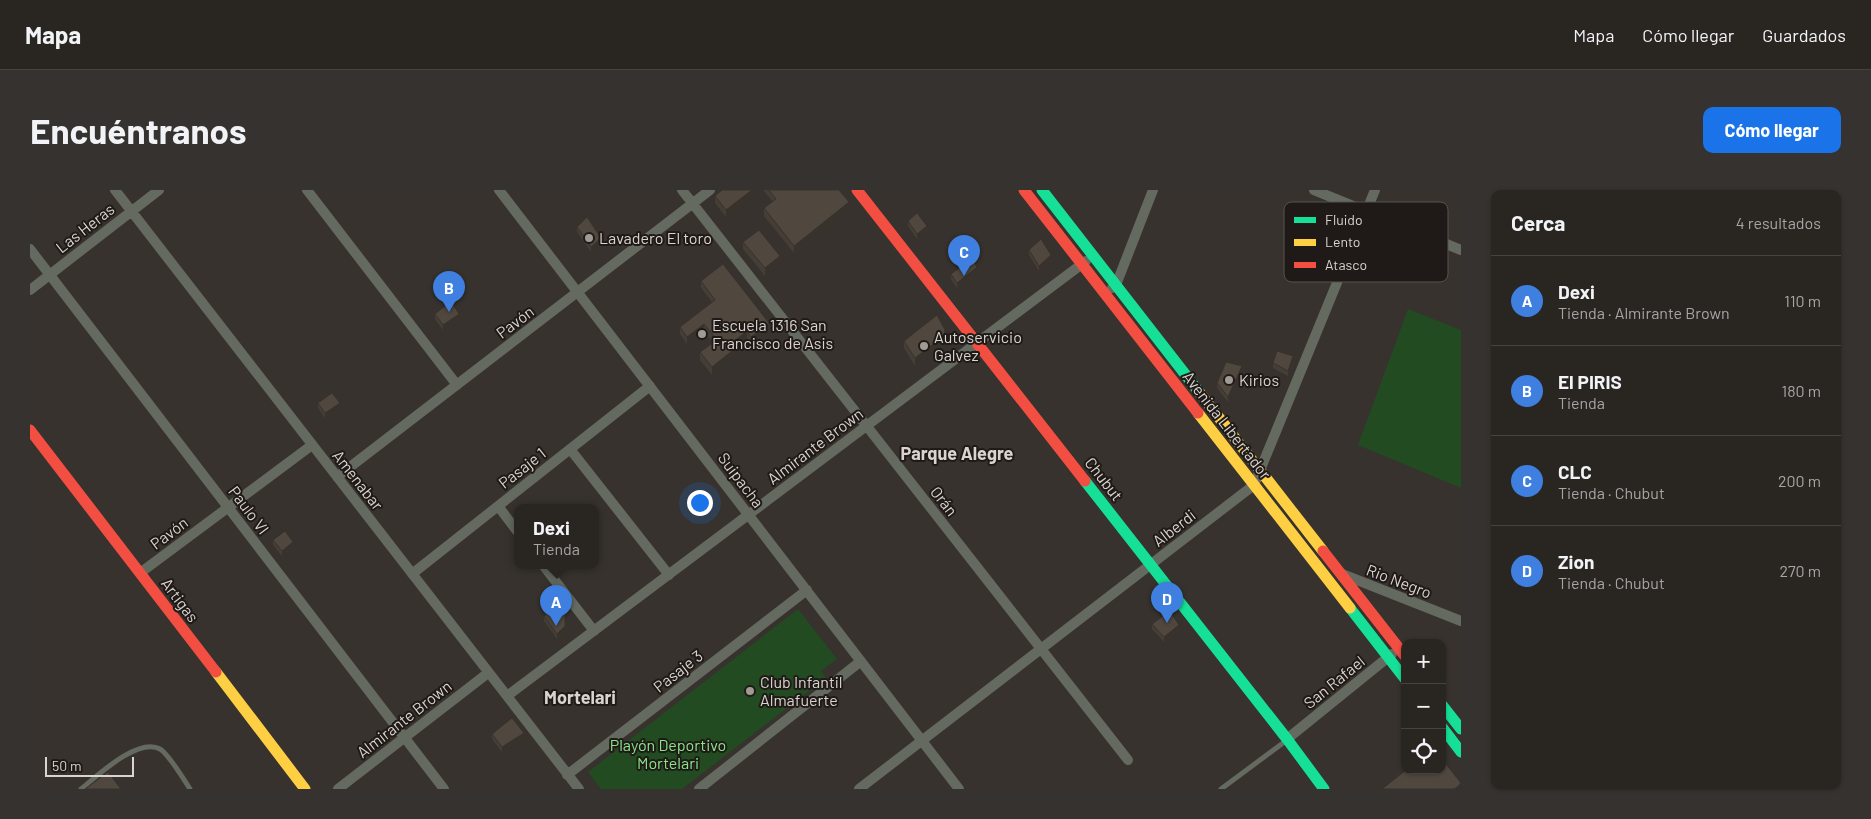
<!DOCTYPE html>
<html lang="es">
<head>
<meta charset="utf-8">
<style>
  :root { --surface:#292622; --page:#35322f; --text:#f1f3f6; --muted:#a5a5a5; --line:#454340; --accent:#1a73e8 }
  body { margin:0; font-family:Barlow,sans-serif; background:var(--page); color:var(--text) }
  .controls { position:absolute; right:15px; bottom:15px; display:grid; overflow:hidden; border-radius:10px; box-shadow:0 1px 4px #0004 }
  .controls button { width:45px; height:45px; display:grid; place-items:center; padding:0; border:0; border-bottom:1px solid var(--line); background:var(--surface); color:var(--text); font:25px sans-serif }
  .scale { position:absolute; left:15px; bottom:12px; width:89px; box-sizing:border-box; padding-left:5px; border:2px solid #dad3ce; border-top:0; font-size:14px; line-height:18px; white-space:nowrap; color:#dad3ce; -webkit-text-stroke:4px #1f1a17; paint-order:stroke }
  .you { position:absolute; left:669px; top:312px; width:18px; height:18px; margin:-12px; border:4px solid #fff; border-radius:50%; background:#1a73e8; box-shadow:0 0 0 8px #1a73e833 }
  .badge { display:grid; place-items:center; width:32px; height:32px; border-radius:50%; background:var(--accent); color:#fff; font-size:16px; font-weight:700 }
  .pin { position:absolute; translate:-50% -41px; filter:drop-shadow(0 1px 2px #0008) }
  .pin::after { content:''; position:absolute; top:26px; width:18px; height:15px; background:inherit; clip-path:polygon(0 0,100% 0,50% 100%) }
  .popup { position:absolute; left:484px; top:314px; width:85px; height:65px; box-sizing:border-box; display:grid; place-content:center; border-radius:10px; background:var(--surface); filter:drop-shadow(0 1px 4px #0005); font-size:16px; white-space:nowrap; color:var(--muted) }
  .popup b { font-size:19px; color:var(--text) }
  .popup::after { content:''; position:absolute; left:50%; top:100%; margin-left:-10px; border:10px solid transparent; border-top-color:var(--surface) }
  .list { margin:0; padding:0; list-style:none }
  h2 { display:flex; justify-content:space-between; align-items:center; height:65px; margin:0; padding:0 20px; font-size:21px }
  h2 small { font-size:16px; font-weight:400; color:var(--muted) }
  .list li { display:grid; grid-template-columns:32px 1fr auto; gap:15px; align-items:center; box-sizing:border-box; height:90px; padding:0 20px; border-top:1px solid var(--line) }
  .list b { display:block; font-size:19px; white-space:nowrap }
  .list p { margin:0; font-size:16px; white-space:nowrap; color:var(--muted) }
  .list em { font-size:16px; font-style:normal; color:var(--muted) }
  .icon { flex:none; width:28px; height:28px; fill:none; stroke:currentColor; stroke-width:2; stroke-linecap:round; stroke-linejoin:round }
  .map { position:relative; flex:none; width:1431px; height:599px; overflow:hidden; border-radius:10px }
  header { display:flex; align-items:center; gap:30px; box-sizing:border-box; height:70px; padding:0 25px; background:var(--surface); border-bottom:1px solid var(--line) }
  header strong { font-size:24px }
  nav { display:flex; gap:28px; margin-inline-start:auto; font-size:18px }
  .intro { display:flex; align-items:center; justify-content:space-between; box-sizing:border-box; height:120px; padding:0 30px }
  h1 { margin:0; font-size:35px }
  .button { padding:12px 22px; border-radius:10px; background:var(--accent); color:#fff; font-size:18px; font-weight:700 }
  main { display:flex; gap:30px; padding:0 30px }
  aside { flex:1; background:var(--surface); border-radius:10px; box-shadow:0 1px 4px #0004 }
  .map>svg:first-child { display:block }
  .green { fill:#224b22 }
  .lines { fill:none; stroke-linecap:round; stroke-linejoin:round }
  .lane { stroke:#656a60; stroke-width:5 }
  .street { stroke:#656a60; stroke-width:10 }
  .fast { stroke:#16e098; stroke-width:11 }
  .slow { stroke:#ffcf43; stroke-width:11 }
  .jam { stroke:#f24e42; stroke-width:11 }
  .wall { fill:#453e36 }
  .shaded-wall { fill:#38322c }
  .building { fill:#50483f; stroke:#38322c }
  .poi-dot { fill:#a19b96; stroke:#1f1a17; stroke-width:2 }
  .labels { text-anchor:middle; stroke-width:4; stroke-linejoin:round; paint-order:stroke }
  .street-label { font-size:16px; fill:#dad3ce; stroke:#1f1a17 }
  .poi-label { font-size:16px; fill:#dad3ce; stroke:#1f1a17; text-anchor:start }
  .park-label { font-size:16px; fill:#88e588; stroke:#1f1a17 }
  .neighbourhood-label { font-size:18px; font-weight:bold; fill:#dad3ce; stroke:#1f1a17 }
  .key { fill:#1f1a17; stroke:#57524e; stroke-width:1 }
  .key-label { font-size:14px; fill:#dad3ce }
</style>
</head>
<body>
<header>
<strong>Mapa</strong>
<nav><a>Mapa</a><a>Cómo llegar</a><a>Guardados</a></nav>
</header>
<div class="intro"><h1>Encuéntranos</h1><a class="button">Cómo llegar</a></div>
<main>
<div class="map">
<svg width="1431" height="599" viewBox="0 0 1431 599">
  <rect width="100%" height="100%" fill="#37322d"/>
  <path class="green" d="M1378,119L1431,140V298L1328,255Z
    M768,419L807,469L791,481L796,488L652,599H571L558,582Z"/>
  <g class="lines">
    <path class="lane" d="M51,599C67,586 108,547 130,559C137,563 155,591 160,599
      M1191,599L1257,550"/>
    <path class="street" d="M85,0L549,599
      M277,0L427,195
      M469,0L929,599
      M652,0L1098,570
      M1284,0L1431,60
      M0,59L414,599
      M1082,98L1086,95L1123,0
      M0,100L129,0
      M540,259L639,385
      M307,287L680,0
      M468,316L487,341
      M513,375L564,441
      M110,383L282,255
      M382,384L620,196
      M1312,384L1431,431
      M477,506L1056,71
      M1257,549L1362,464
      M537,585L777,400
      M308,599L458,483
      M669,599L831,471
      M829,599L1224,295L1345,0"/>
    <path class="fast" d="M1012,0L1169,202
      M1055,291L1257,549L1294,599
      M1320,418L1375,489
      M1412,515L1431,539
      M1412,537L1431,562"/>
    <path class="slow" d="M1169,202L1293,361
      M1168,223L1320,418
      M186,482L275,599"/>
    <path class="jam" d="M827,0L1055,291
      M994,0L1168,223
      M0,240L186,482
      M1293,361L1375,466"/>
  </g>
  <path class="wall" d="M731,0L696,27L685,13V6Z
    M733,0H809L819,20L764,63L734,26V18L743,12Z
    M878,31L897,41L887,49L878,36Z
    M547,37L571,53L561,62L547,42Z
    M713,52L750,74L735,86L713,59Z
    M999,60L1021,70L1009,81L999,65Z
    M947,82L927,98L921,89V84Z
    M671,91L739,141L721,154L717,149L702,161V169L682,185L670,170V162L683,153L674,141L657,154L650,144V137L682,112L671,98Z
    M405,124L429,129L413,140L405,129Z
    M915,147L914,153L885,176L874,158V151Z
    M1263,171L1258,186L1243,178V173Z
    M1212,181L1198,212L1187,198V193Z
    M288,213L310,218L295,228L288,218Z
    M243,350L263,357L252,366L243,355Z
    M514,426L535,441L527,449L514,431Z
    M1122,434L1149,440L1134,452L1122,439Z
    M462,544L494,548L472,562L462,549Z"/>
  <path class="shaded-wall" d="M722,0H731L696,27V20Z
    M819,12V20L764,63V56Z
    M897,36V41L887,49V44Z
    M571,48V53L561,62V57Z
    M1021,65V70L1009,81V76Z
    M750,66V74L735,86V78Z
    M947,77V82L927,98V93Z
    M429,124V129L413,140V135Z
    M739,133V141L721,154V147Z
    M674,134V141L657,154V147Z
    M915,140L914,153L885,176V168Z
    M717,141V149L698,163V156Z
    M702,161V169L682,185V177Z
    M1263,166V171L1258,186V181Z
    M1212,176V181L1198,212V207Z
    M310,213V218L295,228V223Z
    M263,352V357L252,366V361Z
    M1149,435V440L1134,452V447Z
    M535,436V441L527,449V444Z
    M494,543V548L472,562V557Z"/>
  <path class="building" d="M692,0H722L696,20L685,6Z
    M739,0H809L819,12L764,56L734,18L746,9Z
    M887,23L897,36L887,44L878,31Z
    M557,27L571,48L561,57L547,37Z
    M729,40L750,66L735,78L713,52Z
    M1011,49L1021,65L1009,76L999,60Z
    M942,69L947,77L927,93L921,84Z
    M693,74L739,133L721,147L717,141L698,156L702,161L682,177L670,162L687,150L674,134L657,147L650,137L685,110L671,91Z
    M421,111L429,124L413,135L405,124Z
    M907,125L915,140L914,146L885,168L874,151Z
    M1247,161L1263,166L1258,181L1243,173Z
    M1196,172L1212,176L1198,207L1187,193Z
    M302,203L310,213L295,223L288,213Z
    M255,341L263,352L252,361L243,350Z
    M528,415L535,424V436L527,444L514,426Z
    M1140,421L1149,435L1134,447L1122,434Z
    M482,528L494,543L472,557L462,544Z
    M1412,569L1431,593V599H1352L1376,580H1412Z
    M78,582L91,599H55Z"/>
  <g class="poi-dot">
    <circle cx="559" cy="48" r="5"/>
    <circle cx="672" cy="144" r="5"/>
    <circle cx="894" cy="156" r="5"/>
    <circle cx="1199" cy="190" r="5"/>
    <circle cx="720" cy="501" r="5"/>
  </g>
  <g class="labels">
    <g class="street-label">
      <text transform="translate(55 38) rotate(-38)" y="6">Las Heras</text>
      <text transform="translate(485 132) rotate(-37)" y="6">Pavón</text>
      <text transform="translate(1197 235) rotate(52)" y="6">Avenida Libertador</text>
      <text transform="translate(785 256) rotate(-37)" y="6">Almirante Brown</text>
      <text transform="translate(492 278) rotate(-38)" y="6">Pasaje 1</text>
      <text transform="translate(1074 289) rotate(52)" y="6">Chubut</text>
      <text transform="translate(328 290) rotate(52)" y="6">Amenabar</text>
      <text transform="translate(711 290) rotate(53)" y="6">Suipacha</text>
      <text transform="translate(914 311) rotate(52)" y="6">Orán</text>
      <text transform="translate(219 320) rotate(53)" y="6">Paulo VI</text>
      <text transform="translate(1144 338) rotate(-38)" y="6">Alberdi</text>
      <text transform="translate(139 343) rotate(-37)" y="6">Pavón</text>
      <text transform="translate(1369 391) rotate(21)" y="6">Rio Negro</text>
      <text transform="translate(150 410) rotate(53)" y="6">Artigas</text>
      <text transform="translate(648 481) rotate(-38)" y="6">Pasaje 3</text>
      <text transform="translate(1304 492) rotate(-39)" y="6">San Rafael</text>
      <text transform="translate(374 529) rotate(-38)" y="6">Almirante Brown</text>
    </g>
    <g class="poi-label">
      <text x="569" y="54">Lavadero El toro</text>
      <text x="682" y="141">Escuela 1316 San<tspan x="682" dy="18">Francisco de Asis</tspan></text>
      <text x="904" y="153">Autoservicio<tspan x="904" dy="18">Galvez</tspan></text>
      <text x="1209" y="196">Kirios</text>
      <text x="730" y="498">Club Infantil<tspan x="730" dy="18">Almafuerte</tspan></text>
    </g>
    <g class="park-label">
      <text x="638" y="561">Playón Deportivo<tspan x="638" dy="18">Mortelari</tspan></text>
    </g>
    <g class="neighbourhood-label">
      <text x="927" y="270">Parque Alegre</text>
      <text x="550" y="514">Mortelari</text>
    </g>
  </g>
  <rect x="1254" y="12" width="164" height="80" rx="8" class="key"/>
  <rect x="1264" y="27" width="22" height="6" fill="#16e098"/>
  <rect x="1264" y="49" width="22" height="7" fill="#ffcf43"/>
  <rect x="1264" y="72" width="22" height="6" fill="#f24e42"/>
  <g class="key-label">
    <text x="1295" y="35">Fluido</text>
    <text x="1295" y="57">Lento</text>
    <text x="1295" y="80">Atasco</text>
  </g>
</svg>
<div class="controls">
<button>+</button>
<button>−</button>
<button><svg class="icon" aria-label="locate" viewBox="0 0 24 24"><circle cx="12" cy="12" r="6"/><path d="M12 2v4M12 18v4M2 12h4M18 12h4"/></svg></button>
</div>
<div class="scale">50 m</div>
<div class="you"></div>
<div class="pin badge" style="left:526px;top:436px;background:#3f7fe0">A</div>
<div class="popup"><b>Dexi</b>Tienda</div>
<div class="pin badge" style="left:419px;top:122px;background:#3f7fe0">B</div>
<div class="pin badge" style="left:934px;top:86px;background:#3f7fe0">C</div>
<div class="pin badge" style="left:1137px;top:433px;background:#3f7fe0">D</div>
</div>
<aside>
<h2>Cerca<small>4 resultados</small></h2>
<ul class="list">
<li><span class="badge" style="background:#3f7fe0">A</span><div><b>Dexi</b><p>Tienda · Almirante Brown</p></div><em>110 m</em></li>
<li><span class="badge" style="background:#3f7fe0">B</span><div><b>El PIRIS</b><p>Tienda</p></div><em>180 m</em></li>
<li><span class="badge" style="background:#3f7fe0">C</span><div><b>CLC</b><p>Tienda · Chubut</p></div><em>200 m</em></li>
<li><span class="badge" style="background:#3f7fe0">D</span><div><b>Zion</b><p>Tienda · Chubut</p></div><em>270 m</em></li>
</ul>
</aside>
</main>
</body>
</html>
